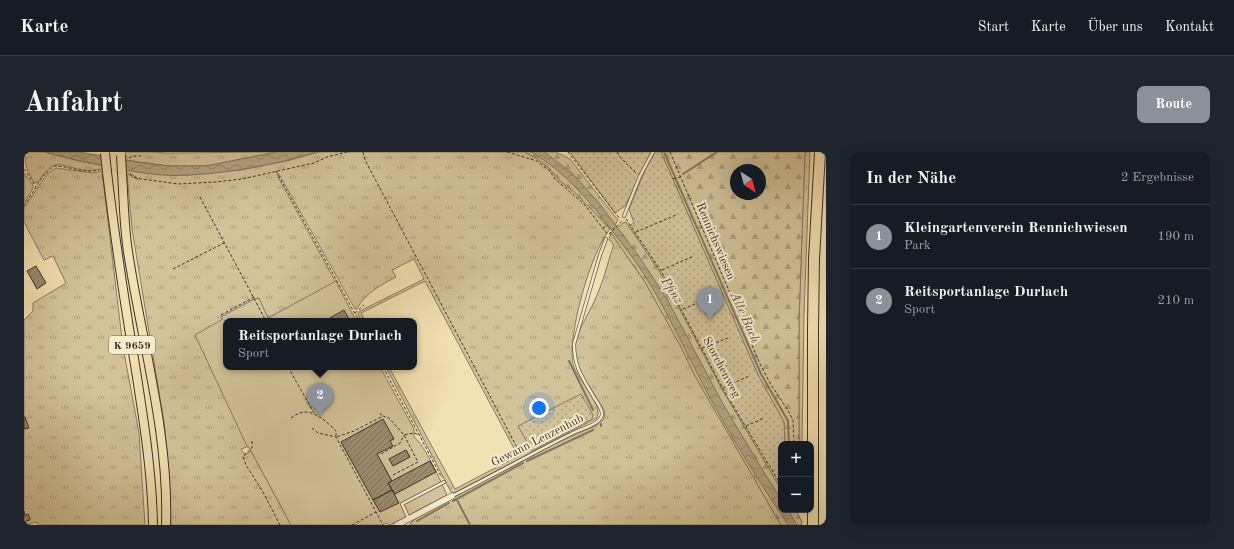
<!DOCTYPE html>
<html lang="de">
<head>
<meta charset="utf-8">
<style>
  :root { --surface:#171b24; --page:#20242c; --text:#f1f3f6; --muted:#9ea1a6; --line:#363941; --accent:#8c9099 }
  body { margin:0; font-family:"Old Standard TT",serif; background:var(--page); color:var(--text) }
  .controls { position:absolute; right:12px; bottom:12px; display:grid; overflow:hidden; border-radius:8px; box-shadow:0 4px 16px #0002 }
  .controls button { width:36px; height:36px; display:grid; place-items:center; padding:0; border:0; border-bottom:1px solid var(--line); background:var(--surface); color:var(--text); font:20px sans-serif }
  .compass { position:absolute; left:706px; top:12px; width:36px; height:36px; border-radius:50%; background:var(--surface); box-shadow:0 4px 16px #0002; rotate:144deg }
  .you { position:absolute; left:515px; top:256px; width:14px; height:14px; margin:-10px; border:3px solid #fff; border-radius:50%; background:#1a73e8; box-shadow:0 0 0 6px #1a73e833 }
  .badge { display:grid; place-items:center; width:26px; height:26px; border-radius:50%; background:var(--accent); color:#fff; font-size:13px; font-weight:700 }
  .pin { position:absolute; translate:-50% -33px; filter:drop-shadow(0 1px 2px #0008) }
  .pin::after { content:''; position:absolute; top:21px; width:14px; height:12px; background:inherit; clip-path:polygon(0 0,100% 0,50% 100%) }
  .popup { position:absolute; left:199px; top:166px; width:194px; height:52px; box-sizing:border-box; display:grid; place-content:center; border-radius:8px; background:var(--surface); filter:drop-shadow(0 1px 3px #0005); font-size:13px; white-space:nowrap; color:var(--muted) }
  .popup b { font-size:15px; color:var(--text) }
  .popup::after { content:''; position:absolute; left:50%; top:100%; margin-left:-8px; border:8px solid transparent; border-top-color:var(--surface) }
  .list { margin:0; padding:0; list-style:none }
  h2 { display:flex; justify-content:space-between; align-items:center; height:52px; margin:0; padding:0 16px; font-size:17px }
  h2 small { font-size:13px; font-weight:400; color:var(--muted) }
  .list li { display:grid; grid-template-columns:26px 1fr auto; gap:12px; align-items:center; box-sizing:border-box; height:64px; padding:0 16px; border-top:1px solid var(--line) }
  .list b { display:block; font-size:15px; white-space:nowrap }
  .list p { margin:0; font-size:13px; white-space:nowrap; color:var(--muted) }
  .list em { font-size:13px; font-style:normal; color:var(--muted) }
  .map { position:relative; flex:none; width:802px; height:373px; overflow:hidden; border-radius:8px }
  header { display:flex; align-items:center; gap:24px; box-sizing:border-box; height:56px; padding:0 20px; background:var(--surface); border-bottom:1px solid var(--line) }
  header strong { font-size:19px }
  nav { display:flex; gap:22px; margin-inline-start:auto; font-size:14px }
  .intro { display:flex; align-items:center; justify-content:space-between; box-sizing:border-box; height:96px; padding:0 24px }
  h1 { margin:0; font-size:28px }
  .button { padding:10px 18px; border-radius:8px; background:var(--accent); color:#fff; font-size:14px; font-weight:700 }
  main { display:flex; gap:24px; padding:0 24px }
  aside { flex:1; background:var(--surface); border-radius:8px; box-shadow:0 4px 16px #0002 }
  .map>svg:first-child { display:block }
  .grass { fill:url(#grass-tufts); stroke:#887a61 }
  .forest { fill:url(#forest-firs); stroke:#887a61; fill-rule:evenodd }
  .garden { fill:url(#garden-dots); stroke:#887a61 }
  .pitch { fill:#d3c39b; stroke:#887a61 }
  .water { fill:url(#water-waves); stroke:#84765e }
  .pier { fill:#f2e1b3 }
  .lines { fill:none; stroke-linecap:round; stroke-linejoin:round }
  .stream { stroke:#84765e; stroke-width:2 }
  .building { fill:url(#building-hatch); stroke:#3c3027 }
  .service-casing { stroke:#6a5c4a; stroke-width:4 }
  .minor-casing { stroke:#6a5c4a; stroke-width:7 }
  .primary-casing { stroke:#3c3027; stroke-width:10 }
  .motorway-casing { stroke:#3c3027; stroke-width:12 }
  .path { stroke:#3c3027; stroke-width:1; stroke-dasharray:3 2; stroke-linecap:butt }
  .service { stroke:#f7ecce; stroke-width:2.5 }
  .minor { stroke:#f7ecce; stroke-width:5.5 }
  .primary { stroke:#f2e1b3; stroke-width:8 }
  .motorway { stroke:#f2e1b3; stroke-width:10 }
  .primary-bridge-casing { stroke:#3c3027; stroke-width:10; stroke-linecap:butt }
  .primary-bridge { stroke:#f2e1b3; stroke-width:8 }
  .labels { text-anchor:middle; stroke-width:4; stroke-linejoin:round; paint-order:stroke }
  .shield { fill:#f7ecce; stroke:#746859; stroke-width:1 }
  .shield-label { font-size:11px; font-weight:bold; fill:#3c3027 }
  .street-label { font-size:12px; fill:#3c3027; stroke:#f7ecce }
  .water-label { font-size:13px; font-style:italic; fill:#5a4d3e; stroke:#f7ecce }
</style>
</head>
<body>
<header>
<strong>Karte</strong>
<nav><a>Start</a><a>Karte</a><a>Über uns</a><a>Kontakt</a></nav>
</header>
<div class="intro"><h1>Anfahrt</h1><a class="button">Route</a></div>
<main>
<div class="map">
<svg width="802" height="373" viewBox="0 0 802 373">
  <defs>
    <pattern id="grass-tufts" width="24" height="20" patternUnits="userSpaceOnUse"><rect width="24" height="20" fill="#d3c39b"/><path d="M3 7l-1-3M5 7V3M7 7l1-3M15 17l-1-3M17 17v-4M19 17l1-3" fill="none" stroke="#ac9f7e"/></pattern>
    <pattern id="forest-firs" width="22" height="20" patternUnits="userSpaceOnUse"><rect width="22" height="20" fill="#d3c39b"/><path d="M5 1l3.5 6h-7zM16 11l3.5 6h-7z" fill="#ac9f7e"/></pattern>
    <pattern id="garden-dots" width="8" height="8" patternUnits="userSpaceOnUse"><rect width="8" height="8" fill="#d3c39b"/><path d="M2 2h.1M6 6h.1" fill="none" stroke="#ac9f7e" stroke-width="1.8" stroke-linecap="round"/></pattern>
    <pattern id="water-waves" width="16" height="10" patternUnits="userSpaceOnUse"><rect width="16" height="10" fill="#b4a583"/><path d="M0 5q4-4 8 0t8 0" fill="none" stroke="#94876b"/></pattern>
    <pattern id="building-hatch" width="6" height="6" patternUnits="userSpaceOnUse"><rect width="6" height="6" fill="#9b8c70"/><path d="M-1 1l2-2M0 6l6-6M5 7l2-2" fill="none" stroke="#80735c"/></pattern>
  </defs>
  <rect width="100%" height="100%" fill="#f2e1b3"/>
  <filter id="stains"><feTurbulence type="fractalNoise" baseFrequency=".005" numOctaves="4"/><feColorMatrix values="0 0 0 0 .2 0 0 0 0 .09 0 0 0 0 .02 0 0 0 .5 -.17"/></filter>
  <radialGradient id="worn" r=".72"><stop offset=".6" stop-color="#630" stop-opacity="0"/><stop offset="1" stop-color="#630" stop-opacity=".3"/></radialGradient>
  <path class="grass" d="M1,0H21L55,9L114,20L164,23L217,18L263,9L294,0H500L511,5L525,16L536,29L548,38L572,62L586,77C567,99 543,184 549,212C553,228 579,251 573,266L428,342L362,215H365L431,337L494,304L401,129L337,161L341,169H337L334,162L336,159L400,127L390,107L368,118L372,125C357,133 341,141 333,157H331L255,22L253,23L316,138L278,148L244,166L234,146L230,147L198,165L202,169V215L226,294L217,297L221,303L227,299L267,373H147L144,313L140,270L108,77L103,22L115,28C110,20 87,16 78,17C71,18 66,19 59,18C51,17 40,12 32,13C23,15 19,24 14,30L11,31C4,22 0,12 1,0Z
    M101,0H129L142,1L253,0L182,14H145L101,8Z
    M781,0H786L780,162L778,292H775V168Z
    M32,16L69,21L78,19L99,195L115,281L121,373H14L13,370L0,373V168L9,159V151L42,131L29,104L20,108L0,70V56L23,22Z
    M0,21L9,33V36L0,52Z
    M587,81L621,130L656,193L671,224L757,373H385L392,366L425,348L531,292L573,273L579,268L581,263L580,258C569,238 546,213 552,189C556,175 564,162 570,150C577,135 582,119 586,104C587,100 590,95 589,92C588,90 587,89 585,88Z"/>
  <path class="forest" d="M500,0H532L546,7L590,63L594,68L591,73L586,77L572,62L548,38L536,29L525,16L511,5Z
    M637,0H781L775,168V292H761L760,270L734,223ZM712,18H736V42H712Z
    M602,70L636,120L698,237L757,337V358H772L778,370L777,373H757L671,224L656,193L621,130L587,81L599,71Z"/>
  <path class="garden" d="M546,0H627L601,54L591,61Z
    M631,0H637L734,223L760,270L761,292H757V337L698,237L636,120L605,74L610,71L605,57L622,16Z
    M557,242L569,263L568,267L508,299L494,274Z"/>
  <path class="pitch" d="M312,129L332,169H202V215H356L390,277V285C401,293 417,330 423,343L366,373L362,371L358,373H267L227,299L222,292L171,183L199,167L197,165L230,147L235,146L244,166Z"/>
  <path class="water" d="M21,0H55L119,11L145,14H182L253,0H294C251,12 209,21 165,23C142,25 118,21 95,17C70,12 46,7 21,0Z
    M507,0H520L548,21L575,51L614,103L643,147L699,252L741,322L757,347V358H764L773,373H764C736,331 709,288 685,244C663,203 644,160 619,121C610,107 599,93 589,80C565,48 541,20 507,0Z"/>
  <path class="pier" d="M78,2L100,6L101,20L79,16Z"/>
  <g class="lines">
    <path class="stream" d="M640,0L737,222L764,269L765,292
      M659,22L693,0
      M545,209L569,258
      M577,274V272
      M503,309L569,278
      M433,348L446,373
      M429,349L499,311
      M393,369L425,351"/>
  </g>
  <path class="building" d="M12,114L22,131L13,137L3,119Z
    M320,158L326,169H308L306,166Z
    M0,265H1L5,276L0,277Z
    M359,267L370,287L366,289L369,294L353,302L368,329L364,331L368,338L349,348L317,290Z
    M382,298L386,305L369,314L365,307Z
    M406,309L412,320L371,342L364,331Z
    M368,338L375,351L356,360L349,348Z
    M0,359L1,363L4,362L6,368L0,370Z"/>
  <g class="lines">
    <g class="service-casing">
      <path id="service" d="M600,64L616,24L629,0
        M428,344C468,324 507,302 547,282C556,277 579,272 578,261C577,254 571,248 568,242C557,224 550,213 550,192L576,103L582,87
        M385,367L378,352L420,330"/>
    </g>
    <g class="minor-casing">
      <path id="minor" d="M373,373L428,344"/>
    </g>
    <g class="primary-casing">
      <path id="primary" d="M83,20C91,87 101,153 112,219C120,270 128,321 129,373
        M98,22C100,50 100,79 105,106C119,195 145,283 142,373"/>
    </g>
    <g class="motorway-casing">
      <path id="motorway" d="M789,373V177L790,107L796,0"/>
    </g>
    <path class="path" d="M339,0L341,8L497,303
      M483,0L513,9L526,19L531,27L560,52L584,83
      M544,0L596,67
      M593,0L596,5L613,22
      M646,0L736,212L746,231L765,260L769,268L770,292
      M105,6L109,4H117
      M0,17L12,35
      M252,19L335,169
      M106,22L110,25L118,27L154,32L191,30L218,27L290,11L303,5L323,0
      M649,27L656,25
      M176,45L242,169
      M0,54L19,24L30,14C45,14 60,22 75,18
      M602,67L637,119L699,237L757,333
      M579,76L584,73
      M612,80L652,63
      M585,82L598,69
      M149,117L200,91
      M638,118L670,104
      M659,157L688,145
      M331,161L340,153
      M197,163L230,145
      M678,196L704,186
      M264,215L290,261
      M359,215L418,326
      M699,236L725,224
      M356,261L358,264
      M267,266C270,264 273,262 276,261C289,256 304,271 312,279V285L330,279L359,264L365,266L380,283L390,281L396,283
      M722,274L740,266
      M288,276L294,281L312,285L359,373
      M228,289V296L219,304L222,313L239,340L256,373
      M357,302L376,291L380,283
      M369,323L394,310L380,283
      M328,373L352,360"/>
    <use href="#service" class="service"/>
    <use href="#minor" class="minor"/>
    <use href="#primary" class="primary"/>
    <use href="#motorway" class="motorway"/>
    <g class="primary-bridge-casing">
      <path id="primary-bridge" d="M81,1L83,20
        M97,3L98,22"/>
    </g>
    <use href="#primary-bridge" class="primary-bridge"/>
  </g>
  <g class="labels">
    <rect class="shield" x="85" y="184" width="46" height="18" rx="3"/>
    <g class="shield-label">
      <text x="108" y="197">K 9659</text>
    </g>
    <g class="street-label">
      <text transform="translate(692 89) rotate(67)" y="4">Rennichswiesen</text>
      <text transform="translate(698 215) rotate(62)" y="4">Storchenweg</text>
      <text transform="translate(513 288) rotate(-27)" y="4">Gewann Lenzenhub</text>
    </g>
    <g class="water-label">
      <text transform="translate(649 138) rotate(56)" y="5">Pfinz</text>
      <text transform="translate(722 165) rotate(66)" y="5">Alte Bach</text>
    </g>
  </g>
  <rect width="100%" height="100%" filter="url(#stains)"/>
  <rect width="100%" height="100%" fill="url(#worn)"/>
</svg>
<div class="controls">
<button>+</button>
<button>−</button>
</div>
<svg class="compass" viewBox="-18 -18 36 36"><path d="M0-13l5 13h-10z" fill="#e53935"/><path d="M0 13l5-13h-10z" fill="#9ea1a6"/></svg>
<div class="you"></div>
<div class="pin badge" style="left:686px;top:168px">1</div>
<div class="pin badge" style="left:296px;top:264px">2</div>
<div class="popup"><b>Reitsportanlage Durlach</b>Sport</div>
</div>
<aside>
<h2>In der Nähe<small>2 Ergebnisse</small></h2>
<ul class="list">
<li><span class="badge">1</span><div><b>Kleingartenverein Rennichwiesen</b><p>Park</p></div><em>190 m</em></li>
<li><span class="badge">2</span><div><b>Reitsportanlage Durlach</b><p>Sport</p></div><em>210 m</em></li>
</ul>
</aside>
</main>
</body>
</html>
